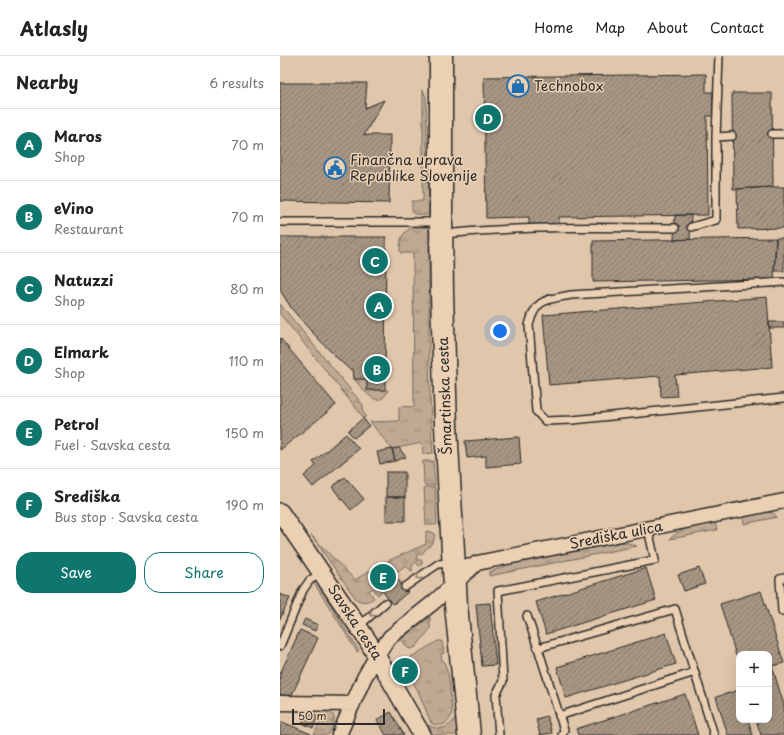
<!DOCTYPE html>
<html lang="en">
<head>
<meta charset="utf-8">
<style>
  :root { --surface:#fff; --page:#f2f2f2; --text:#222; --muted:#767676; --line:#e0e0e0; --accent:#0f766e }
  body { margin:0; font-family:"Playpen Sans",sans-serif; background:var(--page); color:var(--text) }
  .controls { position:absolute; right:12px; bottom:12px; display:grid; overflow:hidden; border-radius:8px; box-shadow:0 4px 16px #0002 }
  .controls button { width:36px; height:36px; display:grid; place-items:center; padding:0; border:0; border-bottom:1px solid var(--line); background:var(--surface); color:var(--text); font:20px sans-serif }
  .scale { position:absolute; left:12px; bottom:10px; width:93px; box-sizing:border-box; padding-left:4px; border:2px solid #2b2b2b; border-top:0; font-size:11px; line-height:14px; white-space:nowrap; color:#2b2b2b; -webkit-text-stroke:3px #ecd0b3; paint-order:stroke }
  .you { position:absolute; left:220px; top:275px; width:14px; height:14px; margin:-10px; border:3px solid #fff; border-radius:50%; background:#1a73e8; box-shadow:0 0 0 6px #1a73e833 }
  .badge { display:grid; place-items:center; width:26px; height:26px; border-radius:50%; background:var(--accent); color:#fff; font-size:13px; font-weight:700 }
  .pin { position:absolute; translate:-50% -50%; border:2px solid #fff; box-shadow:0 1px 4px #0006 }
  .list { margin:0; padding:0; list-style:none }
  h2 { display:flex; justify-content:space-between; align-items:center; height:52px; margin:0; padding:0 16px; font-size:17px }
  h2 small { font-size:13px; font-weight:400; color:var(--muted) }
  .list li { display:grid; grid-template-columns:26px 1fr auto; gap:12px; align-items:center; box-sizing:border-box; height:72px; padding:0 16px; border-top:1px solid var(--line) }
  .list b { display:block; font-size:15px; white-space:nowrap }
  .list p { margin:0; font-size:13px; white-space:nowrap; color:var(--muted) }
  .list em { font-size:13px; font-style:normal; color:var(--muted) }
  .actions { display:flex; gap:8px; padding:12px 16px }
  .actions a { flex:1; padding:9px 0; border:1px solid var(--accent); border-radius:16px; text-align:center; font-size:14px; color:var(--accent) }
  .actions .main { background:var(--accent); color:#fff }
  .map { position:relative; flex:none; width:504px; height:679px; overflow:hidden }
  header { display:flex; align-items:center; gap:24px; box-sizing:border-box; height:56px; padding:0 20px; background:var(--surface); border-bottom:1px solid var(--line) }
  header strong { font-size:19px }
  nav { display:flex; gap:22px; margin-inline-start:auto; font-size:14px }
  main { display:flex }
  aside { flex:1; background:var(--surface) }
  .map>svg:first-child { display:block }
  .grass { fill:url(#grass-tufts); stroke:#756a5f }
  .building { fill:url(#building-hatch); stroke:#2b2b2b }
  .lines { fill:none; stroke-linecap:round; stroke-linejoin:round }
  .service-casing { stroke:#2b2b2b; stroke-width:10 }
  .minor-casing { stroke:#2b2b2b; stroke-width:17 }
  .tertiary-casing { stroke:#2b2b2b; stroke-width:20 }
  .primary-casing { stroke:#2b2b2b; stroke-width:25 }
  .service { stroke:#ecd0b3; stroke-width:7 }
  .minor { stroke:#ecd0b3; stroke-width:14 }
  .tertiary { stroke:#ecd0b3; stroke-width:17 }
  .primary { stroke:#ecd0b3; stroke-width:22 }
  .oneway { stroke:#8c7e6f }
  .labels { text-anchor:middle; stroke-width:3; stroke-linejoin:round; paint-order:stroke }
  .poi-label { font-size:14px; fill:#2b2b2b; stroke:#ecd0b3; text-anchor:start }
  .street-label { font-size:14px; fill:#2b2b2b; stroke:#ecd0b3 }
</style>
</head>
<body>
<header>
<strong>Atlasly</strong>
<nav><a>Home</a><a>Map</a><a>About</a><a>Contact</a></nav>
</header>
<main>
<aside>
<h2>Nearby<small>6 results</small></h2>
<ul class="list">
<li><span class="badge">A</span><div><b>Maros</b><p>Shop</p></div><em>70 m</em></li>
<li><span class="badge">B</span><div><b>eVino</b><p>Restaurant</p></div><em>70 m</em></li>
<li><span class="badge">C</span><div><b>Natuzzi</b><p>Shop</p></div><em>80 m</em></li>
<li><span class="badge">D</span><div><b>Elmark</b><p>Shop</p></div><em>110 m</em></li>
<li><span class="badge">E</span><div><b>Petrol</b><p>Fuel · Savska cesta</p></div><em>150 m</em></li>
<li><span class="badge">F</span><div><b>Središka</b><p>Bus stop · Savska cesta</p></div><em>190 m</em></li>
</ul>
<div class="actions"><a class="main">Save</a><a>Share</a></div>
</aside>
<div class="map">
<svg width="504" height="679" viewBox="0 0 504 679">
  <defs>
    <pattern id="grass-tufts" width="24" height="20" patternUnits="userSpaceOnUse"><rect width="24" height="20" fill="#bfa993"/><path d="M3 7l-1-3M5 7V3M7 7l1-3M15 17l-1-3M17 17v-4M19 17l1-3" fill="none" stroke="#9b8a78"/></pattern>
    <pattern id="building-hatch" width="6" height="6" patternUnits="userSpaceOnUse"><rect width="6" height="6" fill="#a89683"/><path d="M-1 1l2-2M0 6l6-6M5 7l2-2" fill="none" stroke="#897b6b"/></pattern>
  </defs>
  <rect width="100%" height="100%" fill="#e0c6ab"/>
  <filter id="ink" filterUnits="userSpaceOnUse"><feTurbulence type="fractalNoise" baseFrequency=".025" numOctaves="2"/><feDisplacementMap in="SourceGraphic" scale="8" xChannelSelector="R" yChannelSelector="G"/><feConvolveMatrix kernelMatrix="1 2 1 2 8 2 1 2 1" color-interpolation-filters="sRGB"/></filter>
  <g filter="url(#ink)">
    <path class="grass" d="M143,34L146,41L149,156L148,159H145L134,158C131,155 132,149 132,145H143Z
      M133,171H146L149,173V306L151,365L153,397L143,398L142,387L112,393L90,366L119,365V352L121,350L134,351L133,197H121L120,196C120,183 121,177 133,171Z
      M0,248L83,349V356L86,360L84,362L0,258Z
      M74,323H87V334H108C99,357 83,333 74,323Z
      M143,405H153L155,429H144Z
      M144,431H155L157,468L156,469H146Z
      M487,456L493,457L497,461L464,468L463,461Z
      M435,466L437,474L390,483C401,470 420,469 435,466Z
      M146,475L152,476L155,478L153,487L145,494L142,498H137V504H142V508L139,510L136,506L132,509L133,510L131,512L133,514L131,515L126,509L118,515L110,505L90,522L101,536L98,539L93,532L89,535L94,542C88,546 82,547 76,543L31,479L75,524L101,508L146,488Z
      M342,486L348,487L357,490L209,520V516L224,511L225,509L337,487Z
      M37,526L79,595L77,596L55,560L34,527Z
      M150,561V573L136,591L131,593L128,592L121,583Z
      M158,585H162V586L164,597L161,598L162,605H164L169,622L172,657C169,668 162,672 151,667L138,635L124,609L126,604Z
      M43,654C61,657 53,668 48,679H34L42,662L40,661Z
      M177,658L179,679H153L148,669C162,676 172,671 177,658Z"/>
    <path class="building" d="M426,18V36H433V60H427L428,159L279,161L280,171H249V161L206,162L204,21Z
      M0,27H87L85,52L104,44L84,79H110L109,147L0,145Z
      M452,37H492L493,131L453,133Z
      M493,131H504V172L458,173L457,133Z
      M395,159H411L410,183L394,184Z
      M0,181H106L105,334H87V323H74L73,313H69L56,301L30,274L12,253L0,234Z
      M496,182H504V215H494Z
      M496,182L494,223L313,226V185Z
      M487,241L492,311L395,319L397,340L381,341L380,320L269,329L263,259Z
      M489,266H504V272H489Z
      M0,282L56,349L0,394Z
      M83,362L89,370L74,382L68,375Z
      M66,378L79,393L33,431L24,420L36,410L33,406Z
      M239,381L241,408L206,411V400L187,402L185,385Z
      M119,392L126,401L115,405L112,393Z
      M112,393L115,405L100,408L97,396Z
      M106,416H125V441H106Z
      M65,421L84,443L71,454L52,431Z
      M106,441H125V465H106Z
      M105,511L114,522L102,531L93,521Z
      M366,512L376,544L266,578L256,546Z
      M419,512L425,528L404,535L398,519Z
      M116,521L128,536L115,547L112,548L101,533L102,531L114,522Z
      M481,535L504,607L492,610L504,649V679H481L476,664H489V598H459V609L440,548Z
      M0,538L10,542L0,563Z
      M210,547L216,609L202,610L196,548Z
      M25,563L38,569L35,575L22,569Z
      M20,574L38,582L10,643L0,638V618Z
      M386,577L396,608L286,642L277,611Z
      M459,634V664H468L473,679H448L436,641Z
      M405,638L418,679H298L296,673Z
      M28,655L38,660L33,672L22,667Z
      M111,656L124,679H106L97,664Z
      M267,660L272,677L260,679L256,663Z
      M0,665L31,678L30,679H0Z"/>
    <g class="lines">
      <g class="service-casing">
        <path id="service" d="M492,78H504
          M436,81L452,80
          M0,166H159
          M411,171L436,164V81L439,0
          M164,178C240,170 318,171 395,172
          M504,226L291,239C266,244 256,242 249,269L256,355L265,365L293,364L504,342
          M125,531L158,508L169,507H196
          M502,555L500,523L504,522
          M247,560L258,592
          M79,570L105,547
          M0,590L23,534L30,524L42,517
          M279,660L415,616
          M219,679L216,639L223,625L218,535L375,504L368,473
          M282,679L284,674L258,592L395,553L434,679"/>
      </g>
      <g class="minor-casing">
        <path id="minor" d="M0,647L73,648
          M59,679L84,622L97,599L110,581L154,546L197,507L504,445"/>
      </g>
      <g class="tertiary-casing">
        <path id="tertiary" d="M0,456L88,585L142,679"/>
      </g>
      <g class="primary-casing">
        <path id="primary" d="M161,0V166L162,237L166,370L176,549L189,679"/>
      </g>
      <use href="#service" class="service"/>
      <use href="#minor" class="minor"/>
      <use href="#tertiary" class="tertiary"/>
      <use href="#primary" class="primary"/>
    </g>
    <defs><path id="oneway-chevron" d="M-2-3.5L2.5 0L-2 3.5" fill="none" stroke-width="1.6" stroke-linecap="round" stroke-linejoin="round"/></defs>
    <g class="oneway">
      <use href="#oneway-chevron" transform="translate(139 521) rotate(144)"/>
      <use href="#oneway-chevron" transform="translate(92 558) rotate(139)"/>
    </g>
  </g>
  <defs>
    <g id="shop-ring" transform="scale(1.15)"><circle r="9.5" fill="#ecd0b3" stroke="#1f6fb2" stroke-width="1.5"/><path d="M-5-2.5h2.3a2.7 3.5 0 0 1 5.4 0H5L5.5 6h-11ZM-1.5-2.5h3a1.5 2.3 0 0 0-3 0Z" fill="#1f6fb2"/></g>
    <g id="civic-ring" transform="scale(1.15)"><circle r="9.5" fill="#ecd0b3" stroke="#1f6fb2" stroke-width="1.5"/><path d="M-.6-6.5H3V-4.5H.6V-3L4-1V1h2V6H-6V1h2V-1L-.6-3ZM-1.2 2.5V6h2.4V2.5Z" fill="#1f6fb2"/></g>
  </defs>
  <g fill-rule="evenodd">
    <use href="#shop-ring" x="238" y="30"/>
    <use href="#civic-ring" x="55" y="112"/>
  </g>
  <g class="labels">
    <g class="poi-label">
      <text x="254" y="35">Technobox</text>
      <text x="70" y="109">Finančna uprava<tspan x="70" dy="16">Republike Slovenije</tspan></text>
    </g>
    <g class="street-label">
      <text transform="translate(165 340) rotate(-92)" y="5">Šmartinska cesta</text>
      <text transform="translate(336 479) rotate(-11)" y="5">Središka ulica</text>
      <text transform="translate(75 566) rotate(57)" y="5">Savska cesta</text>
    </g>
  </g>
</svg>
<div class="controls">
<button>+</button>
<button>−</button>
</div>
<div class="scale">50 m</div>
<div class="you"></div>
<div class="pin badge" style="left:99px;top:250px">A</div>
<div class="pin badge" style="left:97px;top:313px">B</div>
<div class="pin badge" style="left:95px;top:205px">C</div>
<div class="pin badge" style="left:208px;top:62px">D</div>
<div class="pin badge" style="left:103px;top:521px">E</div>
<div class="pin badge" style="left:125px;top:615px">F</div>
</div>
</main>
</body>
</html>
